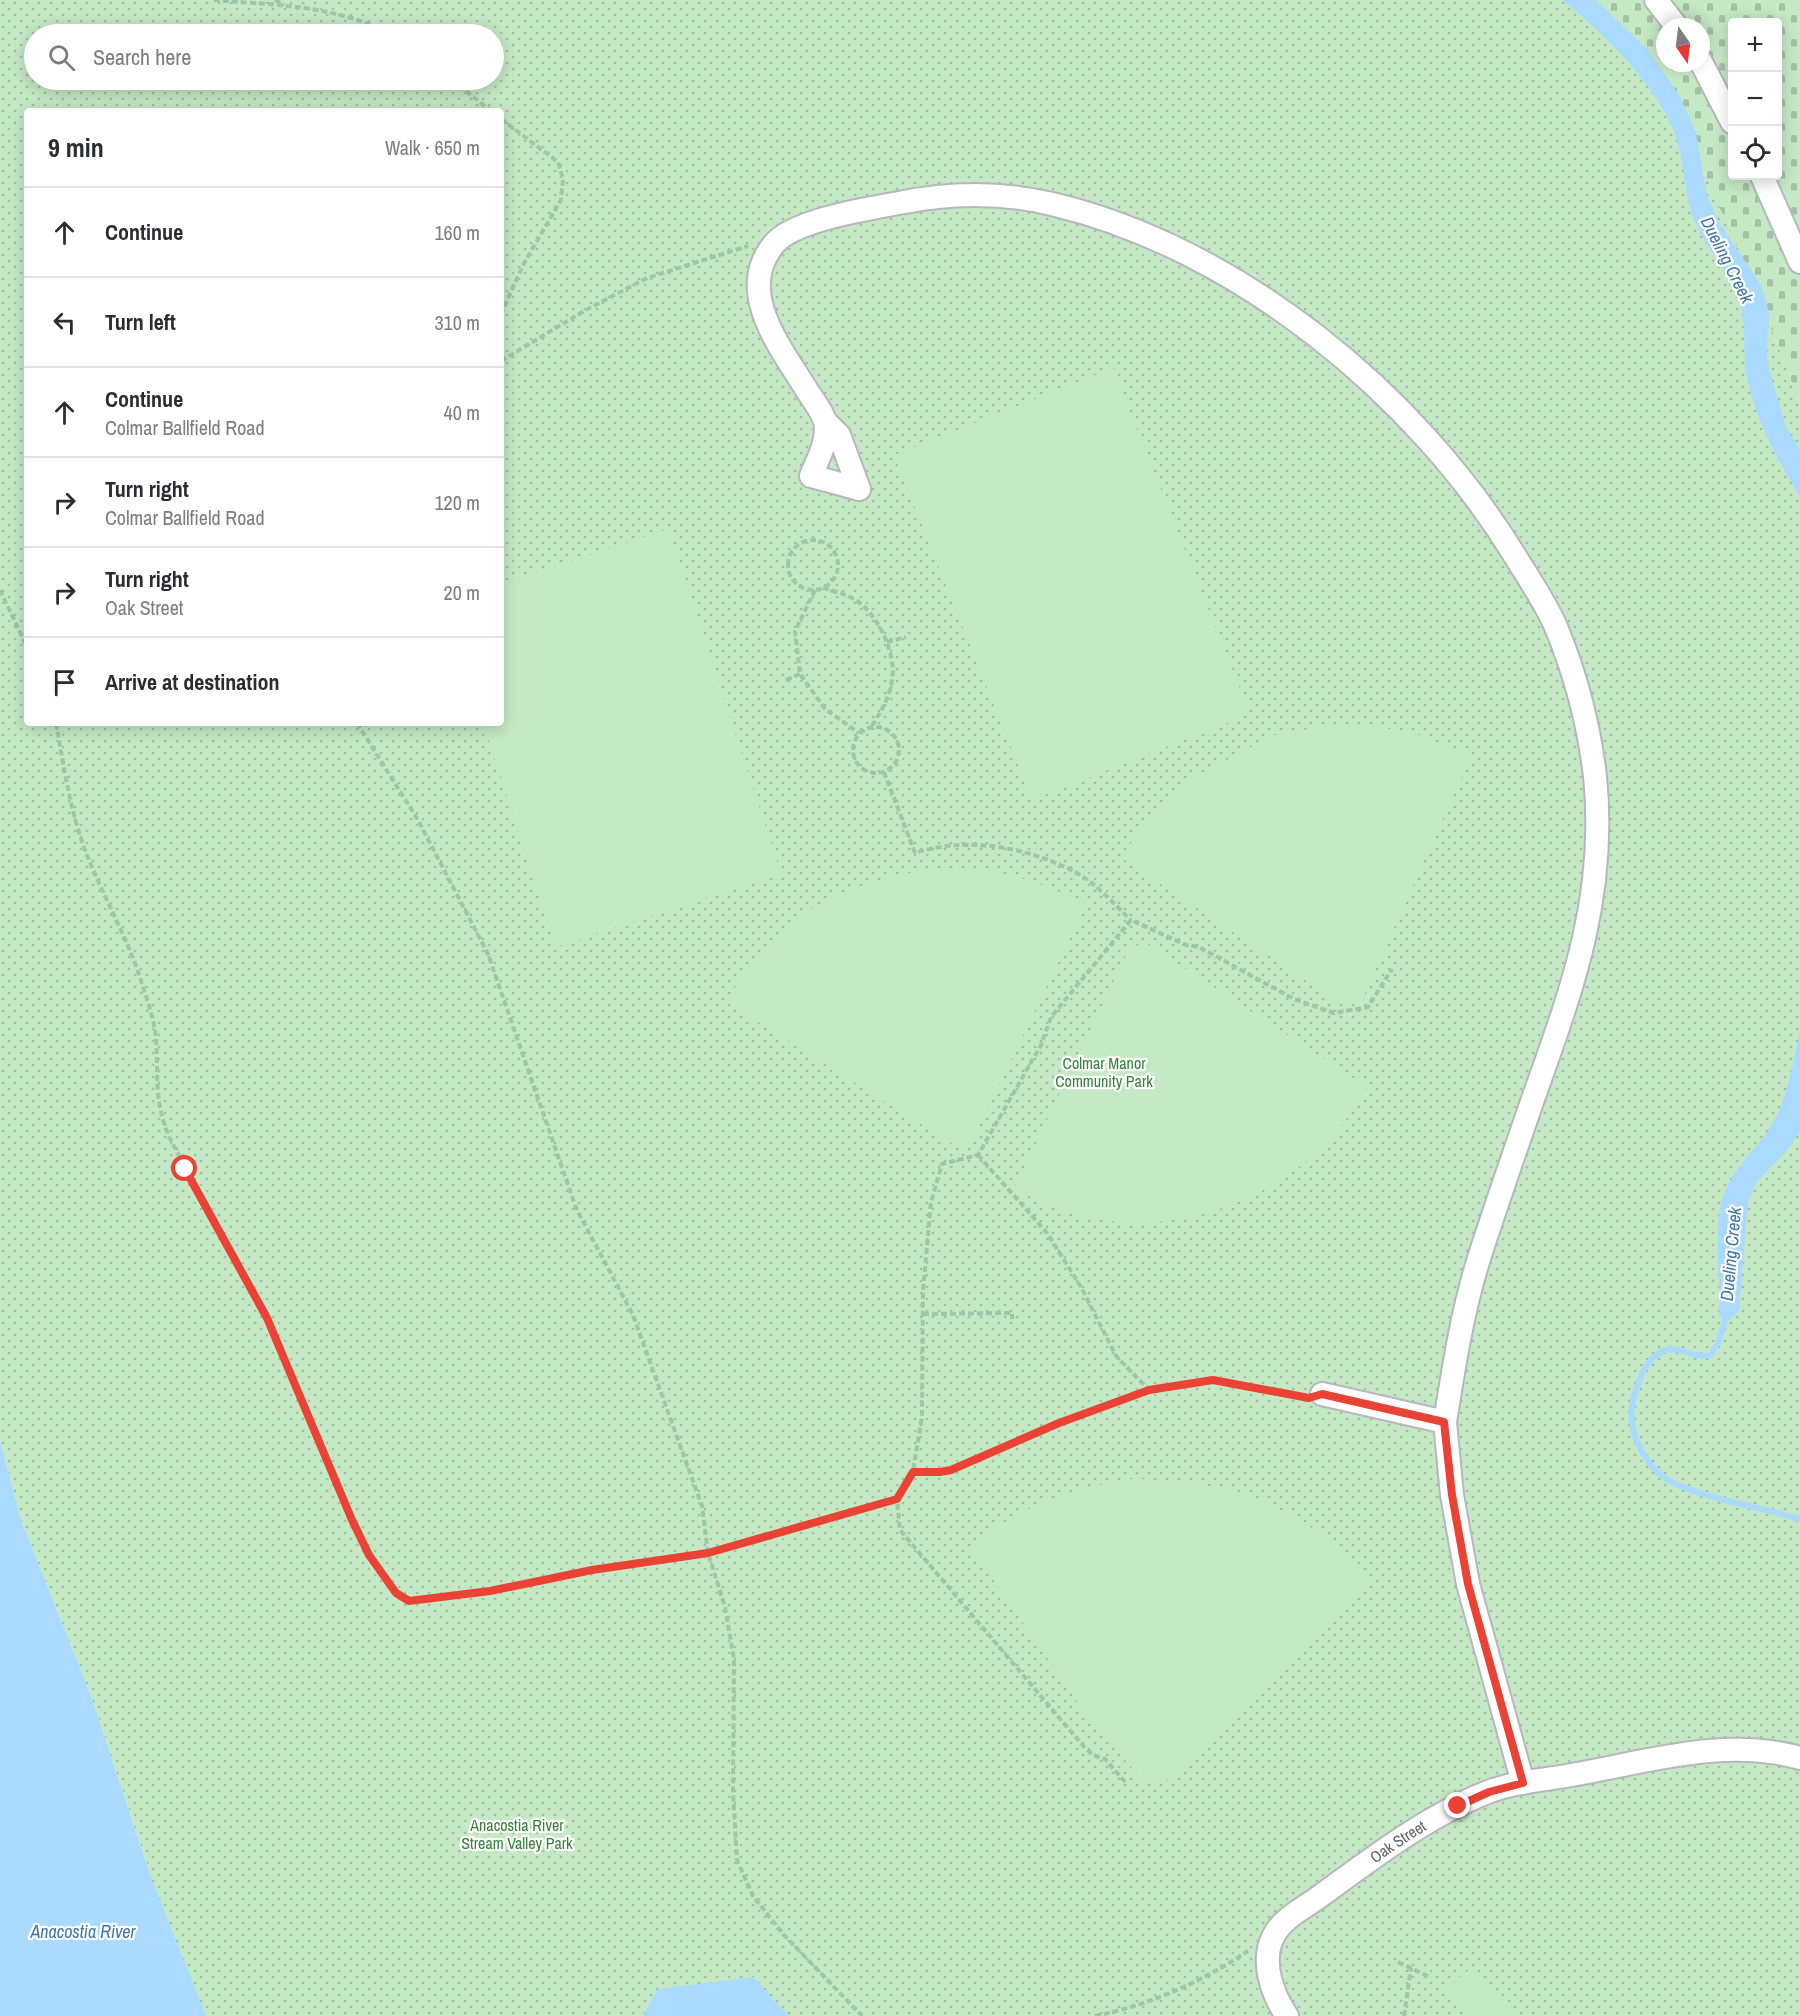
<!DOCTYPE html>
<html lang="en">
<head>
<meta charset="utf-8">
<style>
  :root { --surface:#fff; --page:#f7f7f7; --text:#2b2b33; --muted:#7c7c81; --line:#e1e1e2 }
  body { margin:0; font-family:"Archivo Narrow",sans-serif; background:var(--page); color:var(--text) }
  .controls { position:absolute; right:18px; top:18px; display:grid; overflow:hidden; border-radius:6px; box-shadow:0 3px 15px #0003 }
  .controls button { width:54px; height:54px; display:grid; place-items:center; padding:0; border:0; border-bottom:2px solid var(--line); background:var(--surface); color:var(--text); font:30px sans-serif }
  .compass { position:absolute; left:1656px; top:18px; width:54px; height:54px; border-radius:50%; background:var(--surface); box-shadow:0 3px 15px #0003; rotate:166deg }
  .stop { position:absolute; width:18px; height:18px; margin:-14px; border:4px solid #ea4335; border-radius:50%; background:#fff }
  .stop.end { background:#ea4335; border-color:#fff; box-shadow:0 2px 6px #0008 }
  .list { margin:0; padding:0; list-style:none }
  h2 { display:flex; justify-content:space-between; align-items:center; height:78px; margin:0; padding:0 24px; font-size:26px }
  h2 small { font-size:20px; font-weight:400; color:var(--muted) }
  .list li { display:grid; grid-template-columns:39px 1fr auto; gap:18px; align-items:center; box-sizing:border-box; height:90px; padding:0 24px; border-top:2px solid var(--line) }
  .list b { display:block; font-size:22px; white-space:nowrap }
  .list p { margin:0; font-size:20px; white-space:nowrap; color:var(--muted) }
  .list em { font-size:20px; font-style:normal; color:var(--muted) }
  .icon { flex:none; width:33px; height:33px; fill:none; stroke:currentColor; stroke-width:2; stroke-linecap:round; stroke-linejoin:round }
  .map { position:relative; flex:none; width:1800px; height:2016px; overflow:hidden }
  .search { position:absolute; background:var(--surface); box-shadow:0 3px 15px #0003; left:24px; top:24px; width:480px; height:66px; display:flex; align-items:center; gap:15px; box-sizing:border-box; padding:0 21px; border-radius:33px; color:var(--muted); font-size:22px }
  .panel { position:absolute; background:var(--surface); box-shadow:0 3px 15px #0003; left:24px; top:108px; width:480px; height:618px; border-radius:6px }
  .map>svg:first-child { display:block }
  .cemetery { fill:url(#cemetery-stones); fill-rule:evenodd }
  .park { fill:url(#park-dots); fill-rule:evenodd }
  .pitch { fill:#c5e8c5 }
  .water { fill:#aadaff }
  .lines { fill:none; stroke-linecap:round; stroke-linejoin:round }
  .stream { stroke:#aadaff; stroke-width:6 }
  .minor-casing { stroke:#b5b8bc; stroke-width:26 }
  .path { stroke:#9cc7a9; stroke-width:4; stroke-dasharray:6 3; stroke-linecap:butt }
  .minor { stroke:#fff; stroke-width:22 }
  .route { stroke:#ea4335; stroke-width:8 }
  .labels { text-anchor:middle; stroke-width:4.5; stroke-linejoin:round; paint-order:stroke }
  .park-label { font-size:16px; fill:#348238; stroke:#fff }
  .street-label { font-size:16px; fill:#5f6368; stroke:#fff }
  .water-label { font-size:18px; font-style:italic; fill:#4174aa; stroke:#fff }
</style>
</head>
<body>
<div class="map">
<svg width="1800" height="2016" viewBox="0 0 1800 2016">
  <defs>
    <pattern id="cemetery-stones" width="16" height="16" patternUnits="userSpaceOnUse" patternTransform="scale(1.5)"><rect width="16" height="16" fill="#c5e8c5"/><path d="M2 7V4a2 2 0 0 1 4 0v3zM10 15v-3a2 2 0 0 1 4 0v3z" fill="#a3c0a4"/></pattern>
    <pattern id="park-dots" width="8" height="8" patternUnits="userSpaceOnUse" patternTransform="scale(1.5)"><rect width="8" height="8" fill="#c5e8c5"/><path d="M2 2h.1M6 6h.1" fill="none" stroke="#a3c0a4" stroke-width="1.8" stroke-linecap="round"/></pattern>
  </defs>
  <rect width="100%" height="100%" fill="#f1efe8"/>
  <path class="cemetery" d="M1592,0H1800V404L1760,299ZM1732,22H1778V176H1732ZM1665,27H1701V63H1665Z"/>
  <path class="park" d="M0,0H1592L1663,79L1760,299L1800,404V2016H0V1886L149,1870L91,1696L21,1520L0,1441ZM34,34H494V80H34ZM27,111H501V723H27Z"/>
  <path class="pitch" d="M1113,368L1250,714L1032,800L894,455Z
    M668,529L781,873L556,947L483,723H501V584Z
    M1337,724L1410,731L1471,756L1361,1002L1344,1006L1120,857L1152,816L1196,776L1274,735Z
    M947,868C1005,869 1035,881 1087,904L971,1142L956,1146L726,1002C777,914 848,877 947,868Z
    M1146,943L1367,1087C1313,1189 1189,1243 1078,1215C1055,1209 1035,1199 1014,1189L1130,947Z
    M1132,1479C1235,1481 1298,1504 1370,1578L1224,1729L1163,1783L1144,1782L1090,1720L970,1546C1019,1507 1071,1488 1132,1479Z
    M1472,1967L1515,2016H1470L1447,1989Z"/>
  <path class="water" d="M1562,0H1596L1647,49L1680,96L1696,133L1706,193L1720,224L1761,285L1769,312L1767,361L1786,427L1800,450V497C1778,460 1755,420 1747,377C1742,355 1747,330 1741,308C1733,275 1707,251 1694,220C1684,194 1685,166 1677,140C1661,89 1603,32 1562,0Z
    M1800,1032V1131L1789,1148L1756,1183L1748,1203L1739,1311L1725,1323L1719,1315C1721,1279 1713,1234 1722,1200C1731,1171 1750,1156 1767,1132C1786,1107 1793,1062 1800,1032Z
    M0,1441L21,1520L91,1696L152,1880L206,2016H0Z
    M754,1977L788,2016H643L658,1989Z"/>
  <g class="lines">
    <path class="stream" d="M1726,1318L1718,1343L1711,1355C1693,1360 1680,1344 1663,1351C1646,1358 1639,1380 1634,1396C1624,1429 1645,1470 1676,1484C1715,1501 1760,1507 1800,1519"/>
    <g class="minor-casing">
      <g id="minor">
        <path d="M1656,0L1677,27"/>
        <path d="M1701,62L1732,122"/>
        <path d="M1762,176L1800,262"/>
        <path d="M827,423L839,435L859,489"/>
        <path d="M859,489L811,476C817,461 826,446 826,428C826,416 815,403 808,392C782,349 734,292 774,244C794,220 867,209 899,203C948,193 1002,192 1052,204C1238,248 1416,394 1515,556C1529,579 1545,602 1556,627C1575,673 1589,726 1595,776C1607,895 1573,987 1534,1096C1516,1148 1498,1200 1481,1252C1463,1307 1454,1365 1445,1422"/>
        <path d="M1322,1394L1445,1422L1452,1495L1468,1584L1523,1783"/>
        <path id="s1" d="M1287,2016C1272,1994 1260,1960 1274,1935C1283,1918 1304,1908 1319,1897C1371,1859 1427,1816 1488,1792C1516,1781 1547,1780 1577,1774C1649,1761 1727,1737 1800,1758"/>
      </g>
    </g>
    <path class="path" d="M214,0C272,5 338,5 389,34
      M275,0L284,5
      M452,80L491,111
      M501,119L558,162L563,179L561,200L524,263L501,314
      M501,361L584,311L647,278L748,246
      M788 565a25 25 0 1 1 50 0a25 25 0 1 1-50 0Z
      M823,588C833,591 845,594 854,599C877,612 897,654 892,680C890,697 881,711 872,726
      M0,590L27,647
      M815,590L795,631L800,674L825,709L859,733
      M887,642L906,637
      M786,680L800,674
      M56,723C64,768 71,817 89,860C107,904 131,945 144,990C149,1006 155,1023 156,1039C159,1080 153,1096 169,1137L267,1318L352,1520L369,1555L396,1593L409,1601L490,1591L592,1570L708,1553L897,1499
      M357,723L418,820L488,954L576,1208L633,1315L702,1506L708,1553L725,1607L734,1659L733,1793L737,1860L753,1896L784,1935L862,2016
      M853 750a23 23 0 1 1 46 0a23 23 0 1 1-46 0Z
      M884,772L915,853C968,836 1027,847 1075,872C1096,883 1114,904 1131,920
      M978,1155L1047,1233L1081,1287L1116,1356L1149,1390
      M923,1314L1012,1313V1319
      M913,1471L940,1472L951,1470L1059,1423L1149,1390L1213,1380L1302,1396
      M1125,1782L1105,1759L1093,1755L1084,1747L900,1530L897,1499L913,1471L922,1417L923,1291L931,1202L942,1164L978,1155L1041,1045L1051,1017L1131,920L1186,945L1199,947L1294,999L1334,1013L1368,1007L1392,969
      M1398,1962L1430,1977
      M1095,2016C1150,2005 1201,1982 1248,1951
      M1404,2016L1411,1968"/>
    <use href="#minor" class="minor"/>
  </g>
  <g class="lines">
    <path class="route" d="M185,1169L267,1318L352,1520L369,1555L396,1593L409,1601L490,1591L592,1570L708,1553L897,1499L913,1472H940L951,1470L1059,1423L1149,1390L1213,1380L1309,1398L1322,1394L1444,1422L1452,1495L1468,1584L1523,1783L1489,1792L1458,1806"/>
  </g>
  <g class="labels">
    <g class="park-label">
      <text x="1104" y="1069">Colmar Manor<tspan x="1104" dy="18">Community Park</tspan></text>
      <text x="517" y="1831">Anacostia River<tspan x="517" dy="18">Stream Valley Park</tspan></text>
    </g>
    <g class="street-label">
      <text dy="6" stroke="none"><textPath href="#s1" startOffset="242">Oak Street</textPath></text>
    </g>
    <g class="water-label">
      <text transform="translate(1727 260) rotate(63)" y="6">Dueling Creek</text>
      <text transform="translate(1731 1254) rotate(-85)" y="6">Dueling Creek</text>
      <text x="83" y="1938">Anacostia River</text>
    </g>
  </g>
</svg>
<div class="controls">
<button>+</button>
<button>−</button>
<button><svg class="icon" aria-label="locate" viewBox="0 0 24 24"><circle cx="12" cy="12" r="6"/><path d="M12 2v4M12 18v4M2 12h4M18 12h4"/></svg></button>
</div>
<svg class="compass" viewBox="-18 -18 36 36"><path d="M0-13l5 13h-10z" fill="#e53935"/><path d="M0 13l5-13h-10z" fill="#7c7c81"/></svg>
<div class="stop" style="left:185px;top:1169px"></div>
<div class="stop end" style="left:1458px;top:1806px"></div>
<div class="search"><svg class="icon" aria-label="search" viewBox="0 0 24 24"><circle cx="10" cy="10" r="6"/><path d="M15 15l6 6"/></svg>Search here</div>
<section class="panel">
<h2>9 min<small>Walk · 650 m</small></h2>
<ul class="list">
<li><svg class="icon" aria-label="ahead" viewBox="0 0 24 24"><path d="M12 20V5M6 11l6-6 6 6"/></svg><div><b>Continue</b></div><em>160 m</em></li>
<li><svg class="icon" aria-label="left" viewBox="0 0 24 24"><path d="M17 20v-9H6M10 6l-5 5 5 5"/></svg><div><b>Turn left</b></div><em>310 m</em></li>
<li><svg class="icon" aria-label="ahead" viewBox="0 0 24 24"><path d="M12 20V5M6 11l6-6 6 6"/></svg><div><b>Continue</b><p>Colmar Ballfield Road</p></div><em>40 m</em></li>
<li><svg class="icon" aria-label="right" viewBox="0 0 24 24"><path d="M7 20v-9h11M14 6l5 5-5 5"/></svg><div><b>Turn right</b><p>Colmar Ballfield Road</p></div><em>120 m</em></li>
<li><svg class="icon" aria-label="right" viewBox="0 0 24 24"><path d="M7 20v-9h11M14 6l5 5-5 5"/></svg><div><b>Turn right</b><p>Oak Street</p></div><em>20 m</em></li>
<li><svg class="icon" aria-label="arrive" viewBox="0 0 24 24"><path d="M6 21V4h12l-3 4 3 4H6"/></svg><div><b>Arrive at destination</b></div></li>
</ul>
</section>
</div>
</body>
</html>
